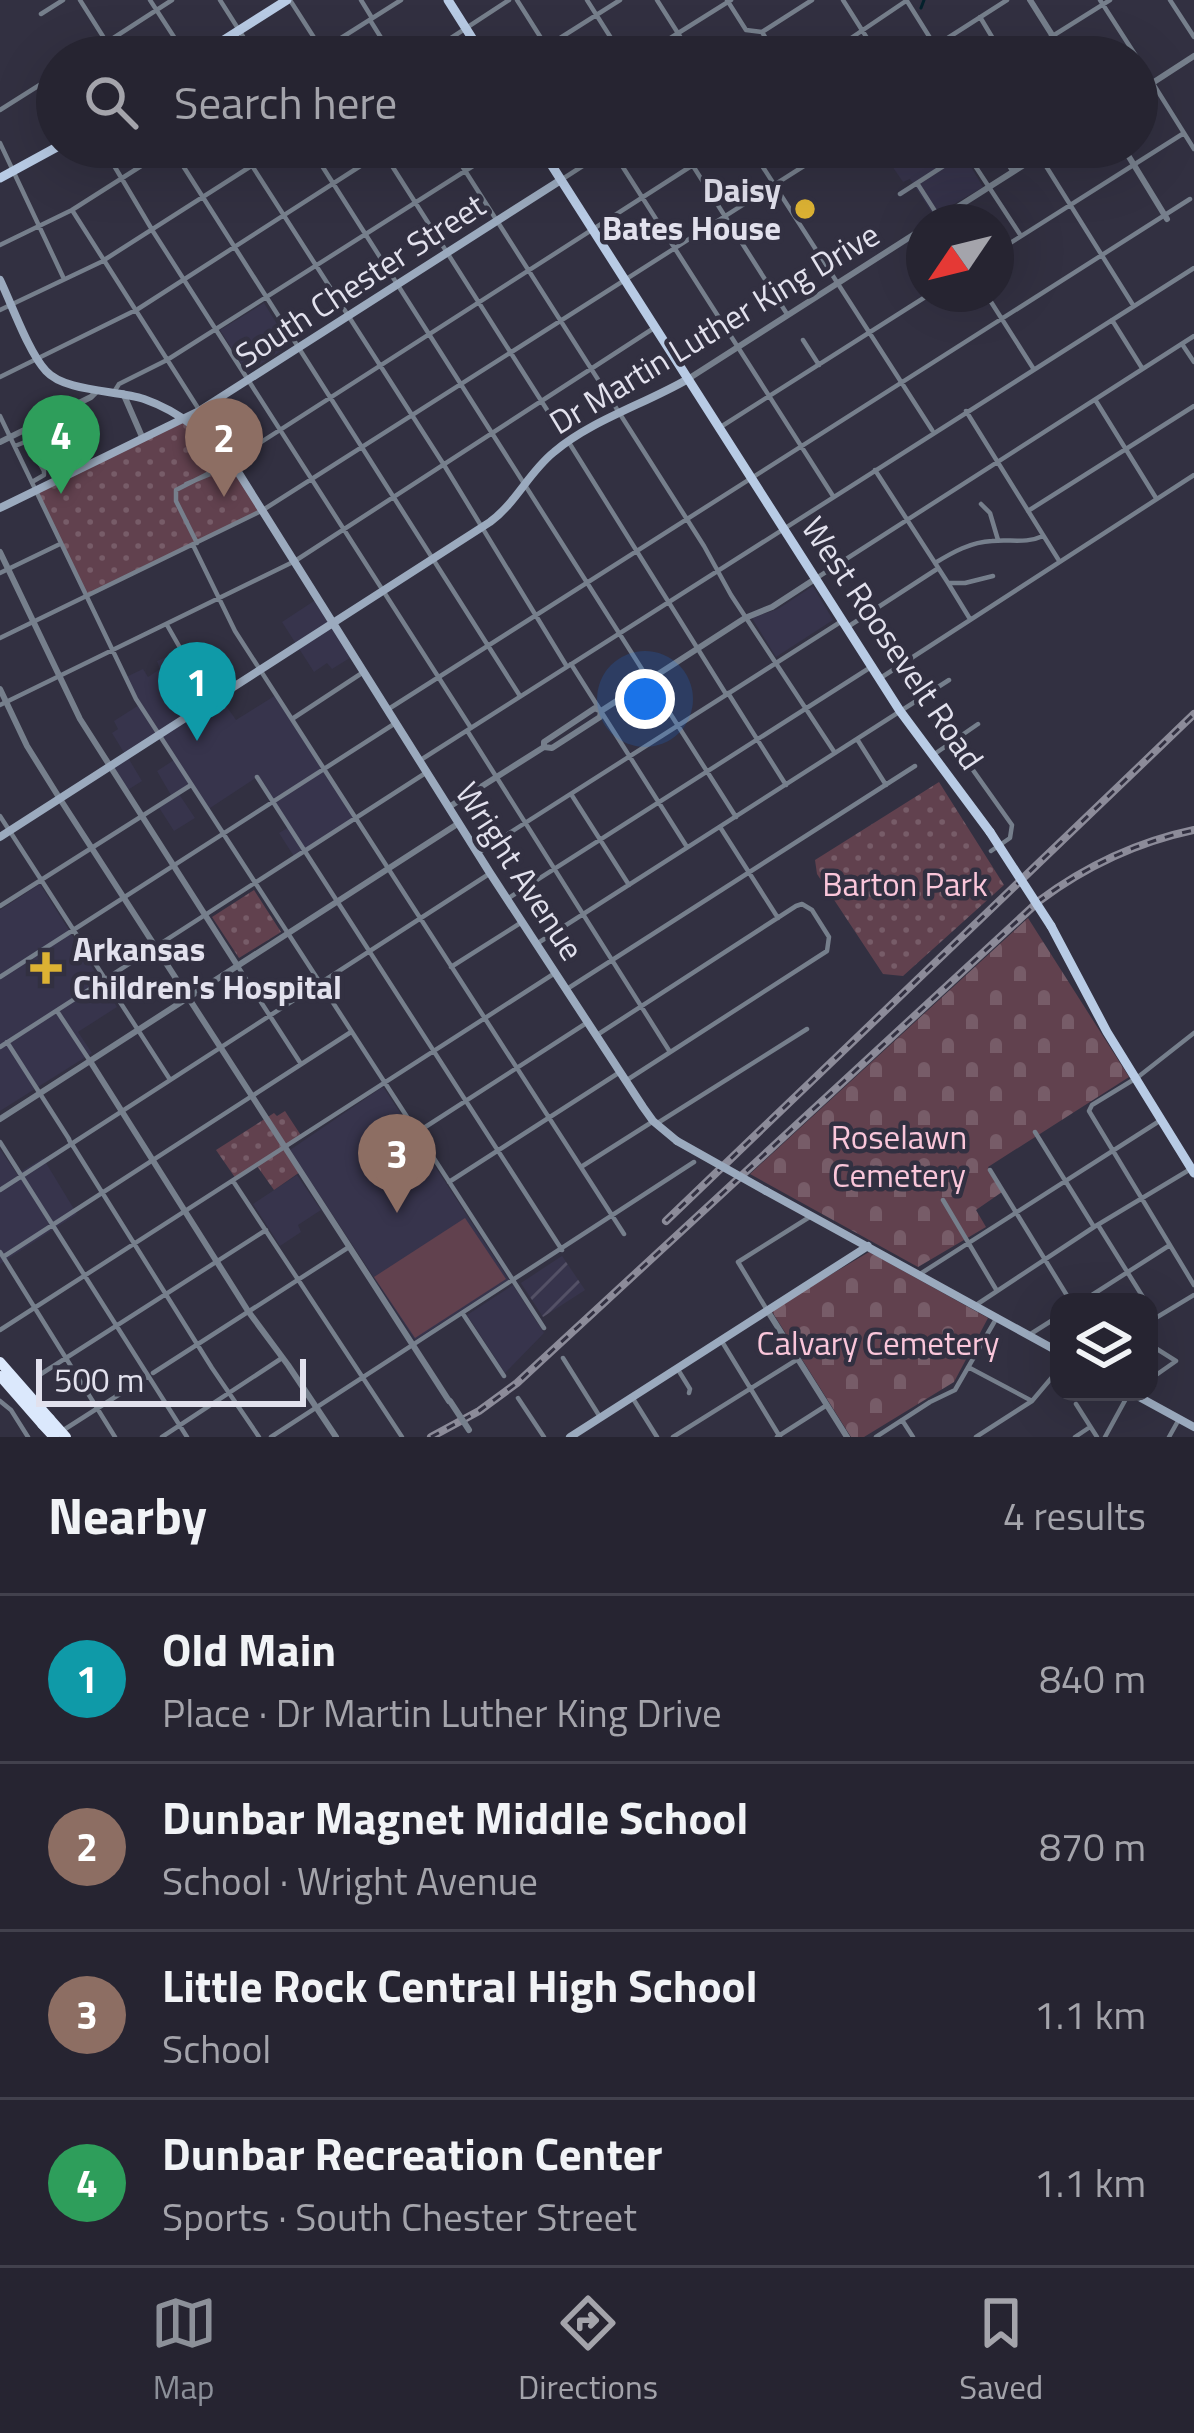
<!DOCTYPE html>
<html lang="en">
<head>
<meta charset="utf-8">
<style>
  :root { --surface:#262431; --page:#2e2c39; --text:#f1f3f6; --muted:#a4a4ab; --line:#42414d; --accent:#8c9099 }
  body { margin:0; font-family:"Titillium Web",sans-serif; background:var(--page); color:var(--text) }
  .controls { position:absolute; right:36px; bottom:36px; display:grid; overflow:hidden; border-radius:24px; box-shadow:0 12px 48px #0002 }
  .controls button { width:108px; height:108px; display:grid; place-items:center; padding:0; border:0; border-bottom:3px solid var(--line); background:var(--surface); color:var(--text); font:60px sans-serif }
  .compass { position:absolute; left:906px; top:204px; width:108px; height:108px; border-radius:50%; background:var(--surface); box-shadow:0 12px 48px #0002; rotate:235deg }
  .scale { position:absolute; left:36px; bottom:30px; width:270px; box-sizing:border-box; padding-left:12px; border:6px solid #e2e1ed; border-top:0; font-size:33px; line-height:42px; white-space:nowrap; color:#e2e1ed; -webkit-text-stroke:9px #323041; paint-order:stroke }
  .you { position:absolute; left:645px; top:699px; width:42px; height:42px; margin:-30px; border:9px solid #fff; border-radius:50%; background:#1a73e8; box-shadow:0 0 0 18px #1a73e833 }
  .badge { display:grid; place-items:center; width:78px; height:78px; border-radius:50%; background:var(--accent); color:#fff; font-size:39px; font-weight:700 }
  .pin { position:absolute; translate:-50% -99px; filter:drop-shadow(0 3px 6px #0008) }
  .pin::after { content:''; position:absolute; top:63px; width:42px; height:36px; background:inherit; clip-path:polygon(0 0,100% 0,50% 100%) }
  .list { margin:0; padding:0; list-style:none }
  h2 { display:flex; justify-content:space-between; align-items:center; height:156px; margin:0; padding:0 48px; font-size:51px }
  h2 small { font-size:39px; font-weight:400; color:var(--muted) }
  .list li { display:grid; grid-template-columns:78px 1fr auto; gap:36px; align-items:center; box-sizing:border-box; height:168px; padding:0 48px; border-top:3px solid var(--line) }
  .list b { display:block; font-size:45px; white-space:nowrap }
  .list p { margin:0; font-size:39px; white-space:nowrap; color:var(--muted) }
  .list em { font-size:39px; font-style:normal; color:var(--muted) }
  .icon { flex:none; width:66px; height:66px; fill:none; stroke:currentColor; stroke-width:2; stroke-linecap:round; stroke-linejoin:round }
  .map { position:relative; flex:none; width:1194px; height:1437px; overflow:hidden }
  .search { position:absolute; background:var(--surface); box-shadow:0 12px 48px #0002; left:36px; right:36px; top:36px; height:132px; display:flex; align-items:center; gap:30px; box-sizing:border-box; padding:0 42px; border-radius:66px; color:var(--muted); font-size:45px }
  .sheet { height:828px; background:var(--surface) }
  nav { display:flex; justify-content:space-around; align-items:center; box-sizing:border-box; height:168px; border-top:3px solid var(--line); background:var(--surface); font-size:33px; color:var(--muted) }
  nav a { display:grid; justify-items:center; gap:6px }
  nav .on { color:var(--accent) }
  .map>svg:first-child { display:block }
  .built { fill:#37344c }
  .industrial { fill:url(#industrial-furrows) }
  .grass { fill:#61414e }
  .cemetery { fill:url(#cemetery-stones) }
  .park { fill:url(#park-dots) }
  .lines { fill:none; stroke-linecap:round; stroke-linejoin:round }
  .stream { stroke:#04212c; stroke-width:3 }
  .minor { stroke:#767f8c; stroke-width:4.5 }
  .tertiary { stroke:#767f8c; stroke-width:6 }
  .secondary { stroke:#9baabe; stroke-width:8 }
  .primary { stroke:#b8cbe5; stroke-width:9 }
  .motorway { stroke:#dbe8fc; stroke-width:10 }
  .rail-casing { stroke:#8c8b99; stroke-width:8 }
  .rail { stroke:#323041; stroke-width:3; stroke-dasharray:9; stroke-linecap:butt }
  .minor-bridge { stroke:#767f8c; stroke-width:4.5 }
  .tertiary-bridge { stroke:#767f8c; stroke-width:6 }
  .secondary-bridge { stroke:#9baabe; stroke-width:8 }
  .primary-bridge { stroke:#b8cbe5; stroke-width:9 }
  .motorway-bridge { stroke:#dbe8fc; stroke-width:10 }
  .poi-dot { fill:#dcb233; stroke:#323041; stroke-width:4.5 }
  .labels { text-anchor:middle; stroke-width:9; stroke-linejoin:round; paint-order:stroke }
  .poi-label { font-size:33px; font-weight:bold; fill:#e2e1ed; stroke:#323041; text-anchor:end }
  .street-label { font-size:33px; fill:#e2e1ed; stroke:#323041 }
  .park-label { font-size:33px; fill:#fac6da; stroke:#323041 }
</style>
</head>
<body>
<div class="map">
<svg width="1194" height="1437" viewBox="0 0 1194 1437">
  <defs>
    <pattern id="industrial-furrows" width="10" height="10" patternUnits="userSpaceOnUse" patternTransform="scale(3)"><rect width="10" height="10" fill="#37344c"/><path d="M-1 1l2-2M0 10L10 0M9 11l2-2" fill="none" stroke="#545166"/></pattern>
    <pattern id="cemetery-stones" width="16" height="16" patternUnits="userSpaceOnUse" patternTransform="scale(3)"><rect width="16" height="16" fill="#61414e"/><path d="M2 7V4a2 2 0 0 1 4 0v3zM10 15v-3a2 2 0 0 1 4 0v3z" fill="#775c68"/></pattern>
    <pattern id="park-dots" width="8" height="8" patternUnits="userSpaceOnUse" patternTransform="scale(3)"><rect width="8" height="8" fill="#61414e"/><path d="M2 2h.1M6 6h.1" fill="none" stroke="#775c68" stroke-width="1.8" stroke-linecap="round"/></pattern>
  </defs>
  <rect width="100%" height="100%" fill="#323041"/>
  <path class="built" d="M886,147H959L983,187L934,216L910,179L903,182L881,150Z
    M264,303L290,345L247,373L220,330Z
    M813,586L833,620L776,657L752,618L778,609Z
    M317,599L353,656L332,669L327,663L314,672L282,622Z
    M204,642L213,656L191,671L210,702L220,697L236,720L276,695L355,820L295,858L279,833L289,827L257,777L207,810L191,786L179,794L195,818L174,831L158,806L172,797L157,771L174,760L159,736L127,756L142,781L126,791L110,766L126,756L112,733L118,729L114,721L139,705L124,678L143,669L148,677L160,669L157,661L180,651L183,655Z
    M40,884L117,1007L78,1032L92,1053L0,1111V910Z
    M381,1088H384L509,1280L415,1340L290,1150Z
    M0,1149L17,1174L43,1158L77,1214L0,1264Z
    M297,1175L321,1210L298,1225L301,1232L280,1246L253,1204Z
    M513,1285L544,1333L505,1373L467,1315Z"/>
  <path class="industrial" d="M562,1256L585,1290L543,1317L521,1283Z"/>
  <path class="grass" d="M465,1218L506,1279L415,1338L374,1277Z"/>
  <path class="cemetery" d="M1028,918L1129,1077L988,1167L1002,1192L976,1210L986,1227L918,1267L750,1174Z
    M869,1252L988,1318L954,1382L864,1437H851L771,1310Z"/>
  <path class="park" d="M185,419L210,439L263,510L87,596L36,491Z
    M939,782L1004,885L903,976L883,974L817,874L815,860Z
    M254,890L281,932L239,958L212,917Z
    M285,1111L302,1137L285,1149L300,1172L274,1190L257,1166L236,1179L216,1150L274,1113L277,1116Z"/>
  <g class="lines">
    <path class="stream" d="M921,8L924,0"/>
    <path class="minor" d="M80,0L116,57
      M150,0L187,57
      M220,0L256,57
      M290,0L320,47L323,57
      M361,0L372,18
      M517,0L553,57
      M587,0L623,57
      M657,0L693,57
      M727,0L746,30L762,32L777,57
      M843,0L879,57
      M1100,0L1136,56
      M1170,0L1194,37
      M907,1L942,57
      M41,14L63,0
      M980,17L1004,57
      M370,20L393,57
      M762,32L812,0
      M84,57L172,0
      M311,57L401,0
      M422,57L509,0
      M530,57L620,0
      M640,57L731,0
      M823,57L906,1
      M918,57L1007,0
      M1019,57L1110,0
      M1137,58L1194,149
      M0,110L57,74
      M0,143L64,279
      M103,147L154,233L471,728
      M171,147L520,696
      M240,147L444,465L566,665
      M310,147L736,817
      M380,147L556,424
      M450,147L704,546L731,595L835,753
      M610,147L833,496
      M681,147L787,314
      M750,147L932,430
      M997,147L1013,172
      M1034,147L1133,305
      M966,152L1021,236
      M561,180L612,147
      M917,183L942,222
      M900,194L973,147
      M72,210L198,408
      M0,245L72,210L171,147
      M996,252L1184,133
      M986,294L1033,368
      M0,310L101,262L281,147
      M1112,320L1142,368
      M803,340L819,365
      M1182,344L1194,362
      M0,377L138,309L390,147
      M114,392L119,384L167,360L503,147
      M1096,401L1156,498
      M966,411L1058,559
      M0,416L136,699L544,1328
      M719,428L930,294
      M568,441L726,694
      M15,446L25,442L29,444L44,471V475L32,482
      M875,470L948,583H965L993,576
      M186,484L208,475
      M981,504L990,513L998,540
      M1028,511L1194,406
      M197,543L176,501V490L227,464L721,147
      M193,545L235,631L624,1234
      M935,563C953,552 971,542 992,541C1010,539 1026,544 1043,536
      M0,573L60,544
      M815,579L1194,336
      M948,583L970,619
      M167,625L211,702
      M846,628L937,569
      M0,638L263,510L826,152L833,151L856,157L874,147
      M571,664L687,847
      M882,677L1194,475
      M728,693L786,785
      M0,705L295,561L654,328
      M387,710L1190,199
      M292,719L362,673
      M468,732L670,1052
      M857,739L886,785
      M953,742L1012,825L1010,838L991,851
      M936,753L978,724
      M419,761L1194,268
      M257,777L562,1250
      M571,794L629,885
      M0,816L169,1078
      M720,827L778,918
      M478,853L842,621
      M507,899L871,667
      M0,906L191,785
      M538,943L949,680
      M237,965L301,1064
      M451,967L522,922
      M0,977L394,724
      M567,989L915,766
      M57,1011L90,1061
      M1194,1033L1138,1077L1092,1105L1089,1111L1194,1285
      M597,1035L796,906L802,904L812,910L829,937L827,951L627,1080
      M7,1042L69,1139
      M0,1047L424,774
      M656,1124L807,1029
      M1035,1132L1094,1227
      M416,1133L588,1022
      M0,1142L187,1437
      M73,1146L212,1368L259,1437
      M581,1167L652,1122
      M990,1170L1071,1302
      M233,1181L402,1437
      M449,1182L620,1072
      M0,1190L489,874
      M943,1200L997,1291
      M1098,1225L1146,1302
      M0,1252L115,1437
      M3,1257L351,1032
      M920,1274L1161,1120
      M1081,1302L1170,1245
      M976,1305L1094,1227L1189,1170
      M767,1310L738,1262L808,1218
      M463,1314L504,1376
      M1149,1322L1194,1295
      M0,1330L555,973
      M1029,1335L1059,1316
      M721,1340L780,1437
      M1149,1344L1176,1361L1149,1380
      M563,1358L600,1417
      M968,1367L1032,1401
      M677,1368L690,1389L689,1393
      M153,1373L349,1247
      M41,1374L266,1230
      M632,1397L657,1437
      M518,1398L544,1437
      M0,1401L11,1410L28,1437
      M1076,1404L1097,1437
      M902,1420L913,1437
      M62,1431L148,1376
      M162,1437L282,1358
      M271,1437L694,1162
      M673,1437L798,1359
      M777,1437L827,1405
      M876,1437L930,1402L955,1390L996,1319
      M976,1437L1032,1401L1059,1369
      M1075,1437L1090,1427
      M1105,1437L1128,1395
      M1169,1437L1178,1421"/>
    <path class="tertiary" d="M1030,0L1066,57
      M1137,93L1194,56
      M1123,147L1167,219
      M934,222L1052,147
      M688,379L924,228
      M123,393L143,439
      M0,442L91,397L97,391
      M0,552L80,719L237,965
      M0,689L27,746L60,799L449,1401
      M544,747V742L595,708L601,711
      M449,807L544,747L552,748L600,717L601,711L745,618L772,607L815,579
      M90,1061L248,1311L288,1365L336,1437
      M0,1119L459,823
      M767,1310L847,1437"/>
    <path class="secondary" d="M0,280C12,305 29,353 46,371C65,392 117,390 144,399C181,412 207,435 233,464L490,873L643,1107L653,1121L677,1141
      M0,508L199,411L561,180
      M0,837L490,522C516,503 529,472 554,452C592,420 645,404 688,379
      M766,1191L1059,1352
      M1130,1392L1194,1427
      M570,1437L868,1246"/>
    <path class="primary" d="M448,0L484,57
      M197,57L287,0
      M540,147L900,711L990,832
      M0,178L57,147
      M1051,926L1107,1032L1194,1173"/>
    <path class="motorway" d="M0,1362L50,1419
      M0,1376L42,1424"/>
    <g class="rail-casing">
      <path id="rail" d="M666,1221L1194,714
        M431,1437L479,1411L517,1383L1039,901C1086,866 1137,842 1194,830"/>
    </g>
    <use href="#rail" class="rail"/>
    <path class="minor-bridge" d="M69,1140L73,1146"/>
    <path class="tertiary-bridge" d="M450,1401L469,1430"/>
    <path class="secondary-bridge" d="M677,1141L766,1191"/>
    <path class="primary-bridge" d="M990,832L1051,926"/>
    <path class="motorway-bridge" d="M50,1419L66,1437
      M42,1424L54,1437"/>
  </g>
  <g class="poi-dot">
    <circle cx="805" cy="209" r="12"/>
    <path d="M40 950h12v12h12v12h-12v12h-12v-12h-12v-12h12z"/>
  </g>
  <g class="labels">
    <g class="poi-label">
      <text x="781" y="202">Daisy<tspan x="781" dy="38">Bates House</tspan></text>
      <text x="73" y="961" text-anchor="start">Arkansas<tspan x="73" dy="38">Children's Hospital</tspan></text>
    </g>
    <g class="street-label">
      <text transform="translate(360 280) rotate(-33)" y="12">South Chester Street</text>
      <text transform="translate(714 328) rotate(-31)" y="12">Dr Martin Luther King Drive</text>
      <text transform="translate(893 643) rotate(56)" y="12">West Roosevelt Road</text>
      <text transform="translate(520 871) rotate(57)" y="12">Wright Avenue</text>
    </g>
    <g class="park-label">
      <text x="905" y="896">Barton Park</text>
      <text x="899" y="1149">Roselawn<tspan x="899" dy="38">Cemetery</tspan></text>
      <text x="878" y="1355">Calvary Cemetery</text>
    </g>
  </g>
</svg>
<div class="controls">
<button><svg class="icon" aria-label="layers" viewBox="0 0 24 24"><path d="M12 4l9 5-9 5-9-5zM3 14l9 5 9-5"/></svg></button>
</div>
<svg class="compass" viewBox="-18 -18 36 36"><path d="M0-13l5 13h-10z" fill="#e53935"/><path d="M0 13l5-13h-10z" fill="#a4a4ab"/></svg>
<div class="scale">500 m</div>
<div class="you"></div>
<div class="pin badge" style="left:197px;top:741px;background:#0f9aa8">1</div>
<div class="pin badge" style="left:224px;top:497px;background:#8d6e63">2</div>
<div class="pin badge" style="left:397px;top:1213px;background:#8d6e63">3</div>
<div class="pin badge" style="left:61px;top:494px;background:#2e9e5b">4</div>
<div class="search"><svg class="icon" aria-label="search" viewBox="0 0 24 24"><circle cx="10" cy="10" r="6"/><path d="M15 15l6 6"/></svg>Search here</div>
</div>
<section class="sheet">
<h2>Nearby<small>4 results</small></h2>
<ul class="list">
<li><span class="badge" style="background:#0f9aa8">1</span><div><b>Old Main</b><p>Place · Dr Martin Luther King Drive</p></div><em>840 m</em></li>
<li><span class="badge" style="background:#8d6e63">2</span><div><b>Dunbar Magnet Middle School</b><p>School · Wright Avenue</p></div><em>870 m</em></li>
<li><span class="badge" style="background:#8d6e63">3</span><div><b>Little Rock Central High School</b><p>School</p></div><em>1.1 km</em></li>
<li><span class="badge" style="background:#2e9e5b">4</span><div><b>Dunbar Recreation Center</b><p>Sports · South Chester Street</p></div><em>1.1 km</em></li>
</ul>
</section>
<nav>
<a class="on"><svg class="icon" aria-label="map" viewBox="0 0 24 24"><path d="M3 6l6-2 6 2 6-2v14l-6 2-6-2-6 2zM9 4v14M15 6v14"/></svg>Map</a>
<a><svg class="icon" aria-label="directions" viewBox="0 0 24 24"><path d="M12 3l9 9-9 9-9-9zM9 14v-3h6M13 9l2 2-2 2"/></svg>Directions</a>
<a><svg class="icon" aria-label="saved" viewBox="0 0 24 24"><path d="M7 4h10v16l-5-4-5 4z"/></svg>Saved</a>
</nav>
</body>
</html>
